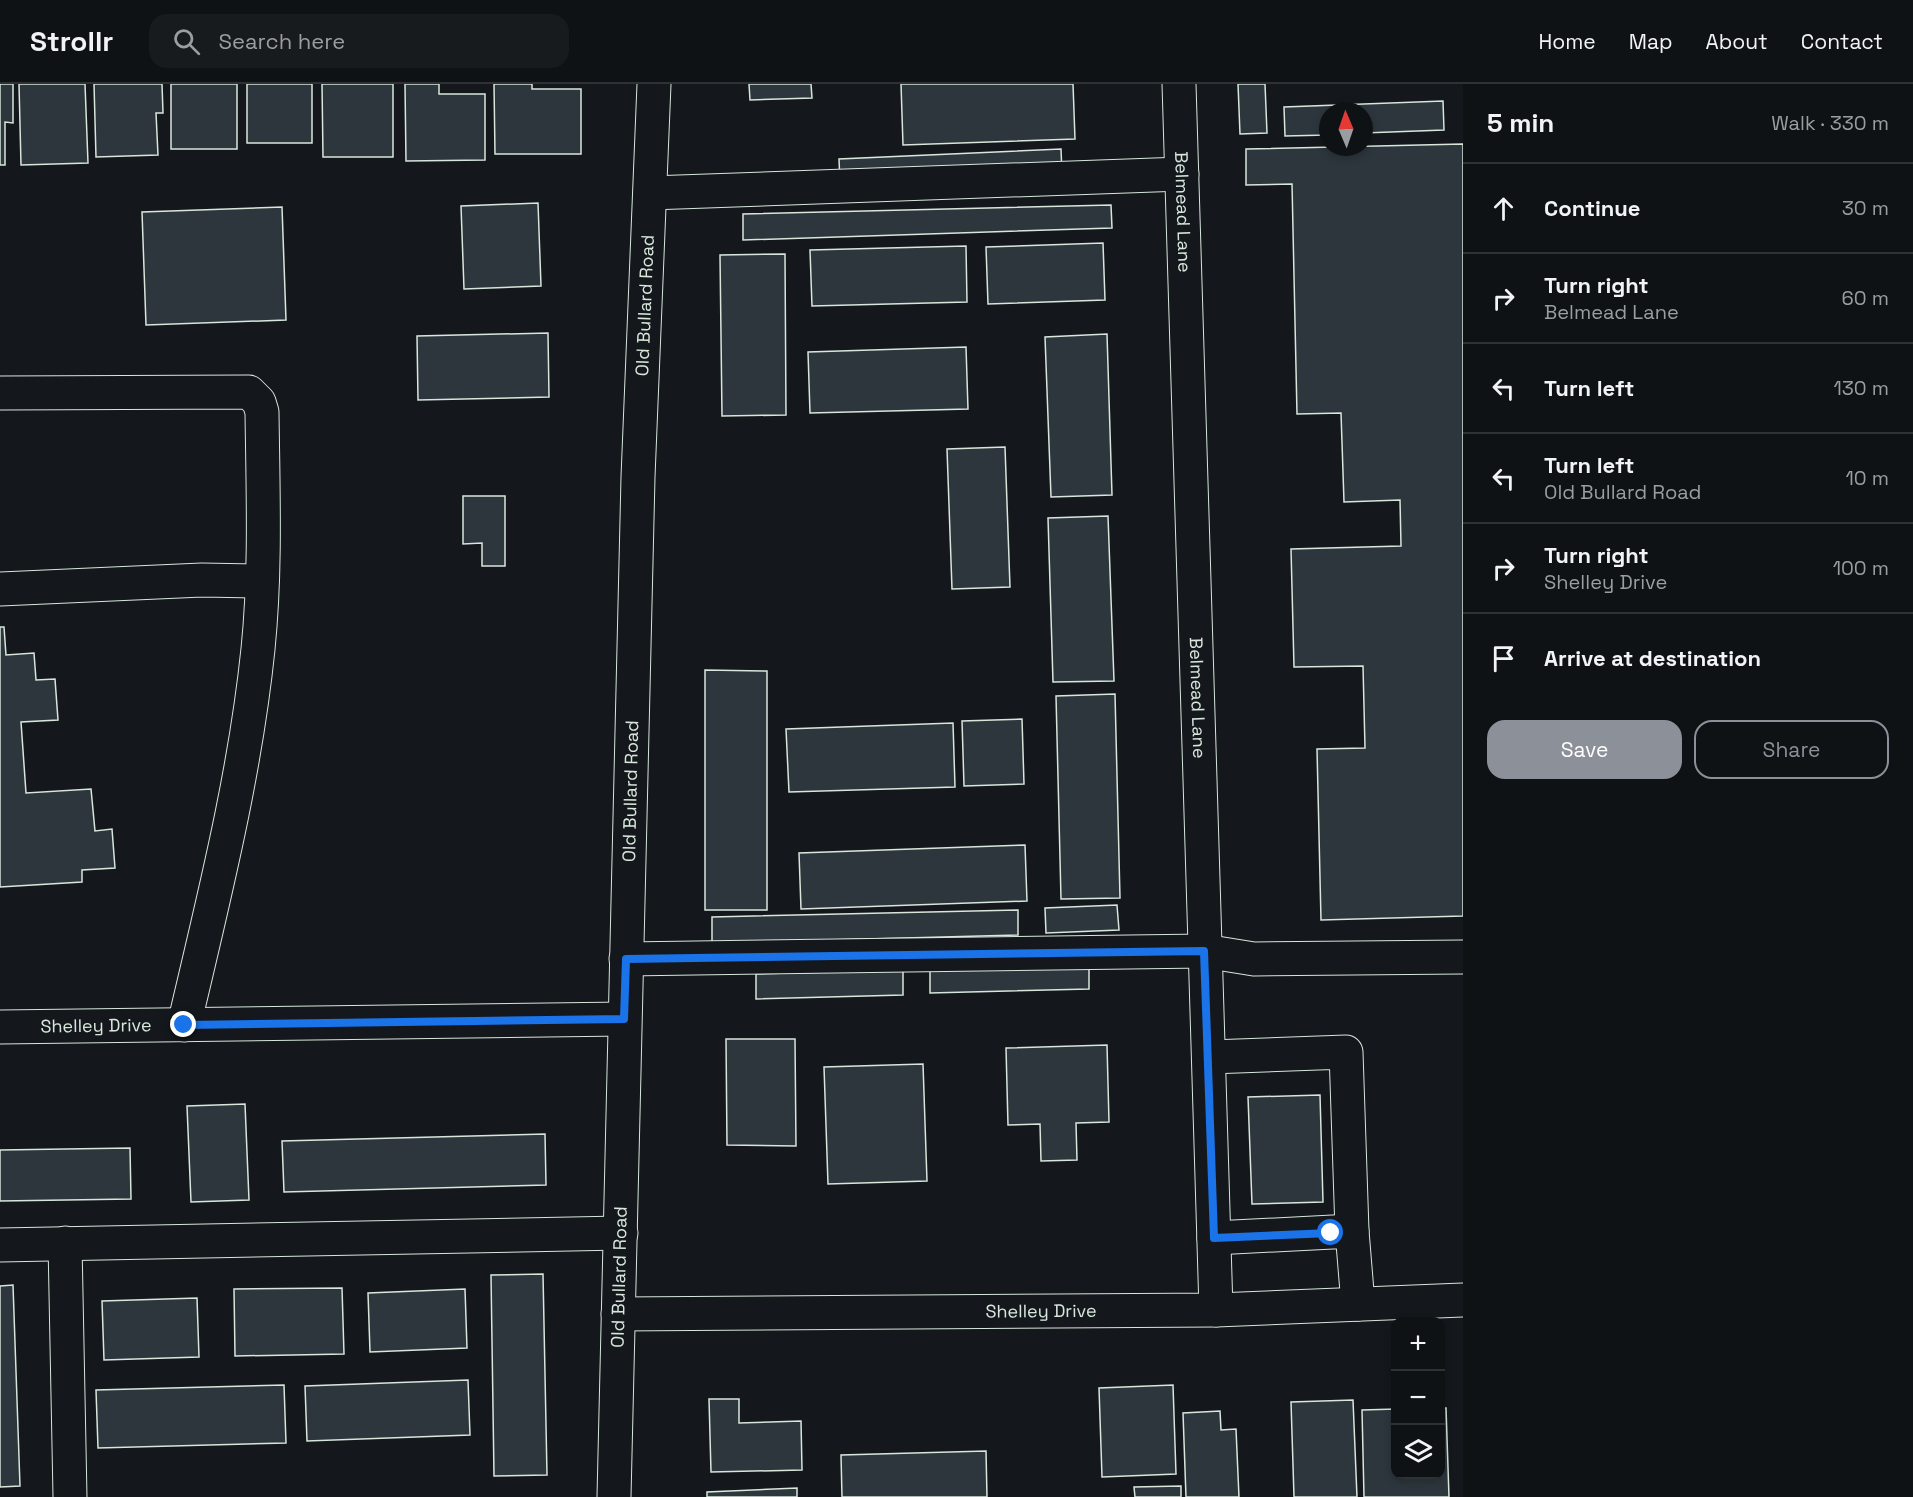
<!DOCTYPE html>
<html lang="en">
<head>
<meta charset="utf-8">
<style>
  :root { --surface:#0f1215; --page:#181b1e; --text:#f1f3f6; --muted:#9b9ea0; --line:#2f3234; --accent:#8c9099 }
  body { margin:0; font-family:"Space Grotesk",sans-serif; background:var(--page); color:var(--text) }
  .controls { position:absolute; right:18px; bottom:18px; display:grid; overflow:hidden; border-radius:12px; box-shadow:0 3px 9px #0003 }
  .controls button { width:54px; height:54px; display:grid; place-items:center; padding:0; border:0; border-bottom:2px solid var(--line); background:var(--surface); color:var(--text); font:30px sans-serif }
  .compass { position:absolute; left:1319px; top:18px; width:54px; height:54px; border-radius:50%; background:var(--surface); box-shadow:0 3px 9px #0003; rotate:358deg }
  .stop { position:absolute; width:18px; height:18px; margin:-14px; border:4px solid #1a73e8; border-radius:50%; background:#fff }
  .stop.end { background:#1a73e8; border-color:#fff; box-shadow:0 2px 6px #0008 }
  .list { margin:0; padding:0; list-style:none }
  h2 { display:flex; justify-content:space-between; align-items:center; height:78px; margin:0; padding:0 24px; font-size:26px }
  h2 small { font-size:20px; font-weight:400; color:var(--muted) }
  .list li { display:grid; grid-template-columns:39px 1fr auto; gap:18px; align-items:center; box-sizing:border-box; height:90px; padding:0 24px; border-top:2px solid var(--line) }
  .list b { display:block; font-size:22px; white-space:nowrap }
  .list p { margin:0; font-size:20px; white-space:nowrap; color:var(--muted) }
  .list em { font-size:20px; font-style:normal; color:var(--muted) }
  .actions { display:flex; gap:12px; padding:18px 24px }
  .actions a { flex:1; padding:14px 0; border:2px solid var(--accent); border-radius:18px; text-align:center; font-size:21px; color:var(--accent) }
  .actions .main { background:var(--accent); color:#fff }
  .icon { flex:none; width:33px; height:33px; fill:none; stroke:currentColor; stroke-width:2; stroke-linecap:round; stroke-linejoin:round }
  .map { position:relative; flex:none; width:1463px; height:1413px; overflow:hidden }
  header { display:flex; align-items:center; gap:36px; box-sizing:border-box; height:84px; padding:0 30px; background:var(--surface); border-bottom:2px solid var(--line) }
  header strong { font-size:28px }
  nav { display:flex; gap:33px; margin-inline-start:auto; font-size:21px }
  .search { width:420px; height:54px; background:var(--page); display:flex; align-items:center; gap:15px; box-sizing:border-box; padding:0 21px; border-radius:18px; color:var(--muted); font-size:22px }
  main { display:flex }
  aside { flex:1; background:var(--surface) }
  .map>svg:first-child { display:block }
  .building { fill:#2c363c; stroke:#d8e6dc; stroke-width:1.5 }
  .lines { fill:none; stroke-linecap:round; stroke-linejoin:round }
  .minor-casing { stroke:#d8e6dc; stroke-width:35 }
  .minor { stroke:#14181c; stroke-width:33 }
  .route { stroke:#1a73e8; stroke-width:8 }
  .labels { text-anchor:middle; stroke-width:4.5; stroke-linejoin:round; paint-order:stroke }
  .street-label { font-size:18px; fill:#d8e6dc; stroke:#14181c }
</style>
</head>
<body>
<header>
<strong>Strollr</strong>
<div class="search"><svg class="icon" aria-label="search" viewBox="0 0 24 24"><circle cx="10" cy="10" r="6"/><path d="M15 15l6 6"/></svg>Search here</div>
<nav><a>Home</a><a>Map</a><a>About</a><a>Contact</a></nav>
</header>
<main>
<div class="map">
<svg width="1463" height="1413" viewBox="0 0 1463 1413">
  <rect width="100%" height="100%" fill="#14181c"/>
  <path class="building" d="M0,0H13V39L5,38V81H0Z
    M19,0H85L88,79L21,81Z
    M94,0H162L163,29H156L158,71L96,73Z
    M171,0H237V65H171Z
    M247,0H312V59H247Z
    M322,0H393V73H323Z
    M405,0H439V10H485V76L406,77Z
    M494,0H532V5H581V70H495Z
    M749,0H811L812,14L750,16Z
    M901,0H1073L1075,55L903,61Z
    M1238,0H1265L1267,49L1240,50Z
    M1443,17L1444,46L1364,49V27H1328V51L1285,52L1284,23Z
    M1463,60V832L1321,836L1317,665L1365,664L1363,582L1294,583L1291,465L1401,462L1400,416L1344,418L1341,329L1297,330L1292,100L1246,101V65Z
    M1061,65L1062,90L840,99L839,75Z
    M538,119L541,202L464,205L461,122Z
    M1111,121L1112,144L743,156V130Z
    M282,123L286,236L146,241L142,128Z
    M1103,159L1105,216L988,220L986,163Z
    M966,162L967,218L812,222L810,166Z
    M785,170L786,331L722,332L720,171Z
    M548,249L549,313L418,316L417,252Z
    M1107,250L1112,411L1051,413L1045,253Z
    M966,263L968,325L810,329L808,268Z
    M1005,363L1010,503L952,505L947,365Z
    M463,412H505V482H482V459L463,460Z
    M1108,432L1114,597L1053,598L1048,434Z
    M0,543H4L6,571L34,569L36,596L55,595L58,636L21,638L26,709L91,705L95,747L112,745L115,784L82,786V798L0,803Z
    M705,586L767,587V826H705Z
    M1115,610L1120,814L1061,815L1056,612Z
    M1022,635L1024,700L964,702L962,637Z
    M953,639L955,703L789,708L786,645Z
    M1025,761L1027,817L801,825L799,769Z
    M1117,821L1119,846L1046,849L1045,824Z
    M1018,826V851L712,859V833Z
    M1089,880V905L930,909V885Z
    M903,886V911L756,915V890Z
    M726,955H795L796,1062L727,1061Z
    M1107,961L1109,1038L1076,1039L1077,1076L1041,1077L1040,1040L1008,1041L1006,964Z
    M923,980L927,1097L828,1100L824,983Z
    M1320,1011L1323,1118L1252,1120L1248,1013Z
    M245,1020L249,1116L191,1118L187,1022Z
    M545,1050L546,1101L284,1108L282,1057Z
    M130,1064L131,1115L0,1117V1066Z
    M543,1190L547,1391L494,1392L491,1191Z
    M13,1201L20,1402L0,1403V1202Z
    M342,1204L344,1270L235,1272L234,1205Z
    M465,1205L467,1264L370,1268L368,1209Z
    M197,1214L199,1273L104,1276L102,1217Z
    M468,1296L470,1351L307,1357L305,1302Z
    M284,1301L286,1359L98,1364L96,1306Z
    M1173,1301L1176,1390L1102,1393L1099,1304Z
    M709,1315H739V1339L801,1337L802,1386L711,1388Z
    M1353,1316L1357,1413H1294L1291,1318Z
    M1440,1324H1446L1449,1413H1364L1362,1326L1396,1325V1390H1440Z
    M1220,1327L1221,1346L1236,1345L1239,1413H1186L1183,1329Z
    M986,1367L987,1413H842L841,1371Z
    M1181,1402V1413H1135L1134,1403Z
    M797,1404V1413H707V1408Z"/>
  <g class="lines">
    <g class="minor-casing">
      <g id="minor">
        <path id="s1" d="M1179,0L1216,1226"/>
        <path d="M650,109L1182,90"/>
        <path d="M0,309L249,308L259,318L262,328C263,407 266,486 258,565C245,692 213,817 184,941"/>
        <path d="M0,505L202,496L262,497"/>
        <path d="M626,875L1204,867L1254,875L1463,873"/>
        <path id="s2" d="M0,943L624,935"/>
        <path d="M1210,973L1346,968L1352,1147"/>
        <path d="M1214,1154L1352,1147L1358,1220"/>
        <path d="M65,1159L70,1413"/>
        <path d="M0,1161L621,1149"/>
        <path id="s3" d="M618,1230L1216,1226L1463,1216"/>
        <path id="s4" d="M614,1413L638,393L654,0"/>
      </g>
    </g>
    <use href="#minor" class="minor"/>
  </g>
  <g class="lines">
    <path class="route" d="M184,941L624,935L626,875L1204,867L1214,1154L1331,1149"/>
  </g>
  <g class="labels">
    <g class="street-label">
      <text dy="6" stroke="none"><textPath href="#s1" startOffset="128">Belmead Lane</textPath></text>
      <text dy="6" stroke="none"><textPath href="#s4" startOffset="1192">Old Bullard Road</textPath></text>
      <text dy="6" stroke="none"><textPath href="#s1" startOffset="614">Belmead Lane</textPath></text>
      <text dy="6" stroke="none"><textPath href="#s4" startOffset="706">Old Bullard Road</textPath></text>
      <text dy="6" stroke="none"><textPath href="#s2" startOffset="96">Shelley Drive</textPath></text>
      <text dy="6" stroke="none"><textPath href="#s4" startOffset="220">Old Bullard Road</textPath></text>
      <text dy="6" stroke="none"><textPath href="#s3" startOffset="423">Shelley Drive</textPath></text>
    </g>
  </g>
</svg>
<div class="controls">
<button>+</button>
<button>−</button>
<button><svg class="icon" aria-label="layers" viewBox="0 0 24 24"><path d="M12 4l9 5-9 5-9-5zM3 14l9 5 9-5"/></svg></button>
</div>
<svg class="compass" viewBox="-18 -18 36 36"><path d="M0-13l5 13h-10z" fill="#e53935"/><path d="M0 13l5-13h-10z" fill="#9b9ea0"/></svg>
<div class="stop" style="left:1331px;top:1149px"></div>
<div class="stop end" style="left:184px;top:941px"></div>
</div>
<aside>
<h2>5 min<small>Walk · 330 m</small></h2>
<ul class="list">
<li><svg class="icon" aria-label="ahead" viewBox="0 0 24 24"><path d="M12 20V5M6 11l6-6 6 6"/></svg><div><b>Continue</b></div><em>30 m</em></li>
<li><svg class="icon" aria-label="right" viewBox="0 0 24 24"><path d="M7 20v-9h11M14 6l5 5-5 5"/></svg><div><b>Turn right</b><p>Belmead Lane</p></div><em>60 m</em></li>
<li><svg class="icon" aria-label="left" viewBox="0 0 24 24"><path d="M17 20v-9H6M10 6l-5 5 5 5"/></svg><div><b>Turn left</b></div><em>130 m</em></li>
<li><svg class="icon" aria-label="left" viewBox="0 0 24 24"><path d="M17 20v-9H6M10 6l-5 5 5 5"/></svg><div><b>Turn left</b><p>Old Bullard Road</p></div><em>10 m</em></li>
<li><svg class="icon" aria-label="right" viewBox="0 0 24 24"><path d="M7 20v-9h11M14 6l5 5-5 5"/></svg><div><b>Turn right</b><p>Shelley Drive</p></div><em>100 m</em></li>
<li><svg class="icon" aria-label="arrive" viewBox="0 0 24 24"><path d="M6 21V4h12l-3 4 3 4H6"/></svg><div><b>Arrive at destination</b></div></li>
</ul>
<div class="actions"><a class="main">Save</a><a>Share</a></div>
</aside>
</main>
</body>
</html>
